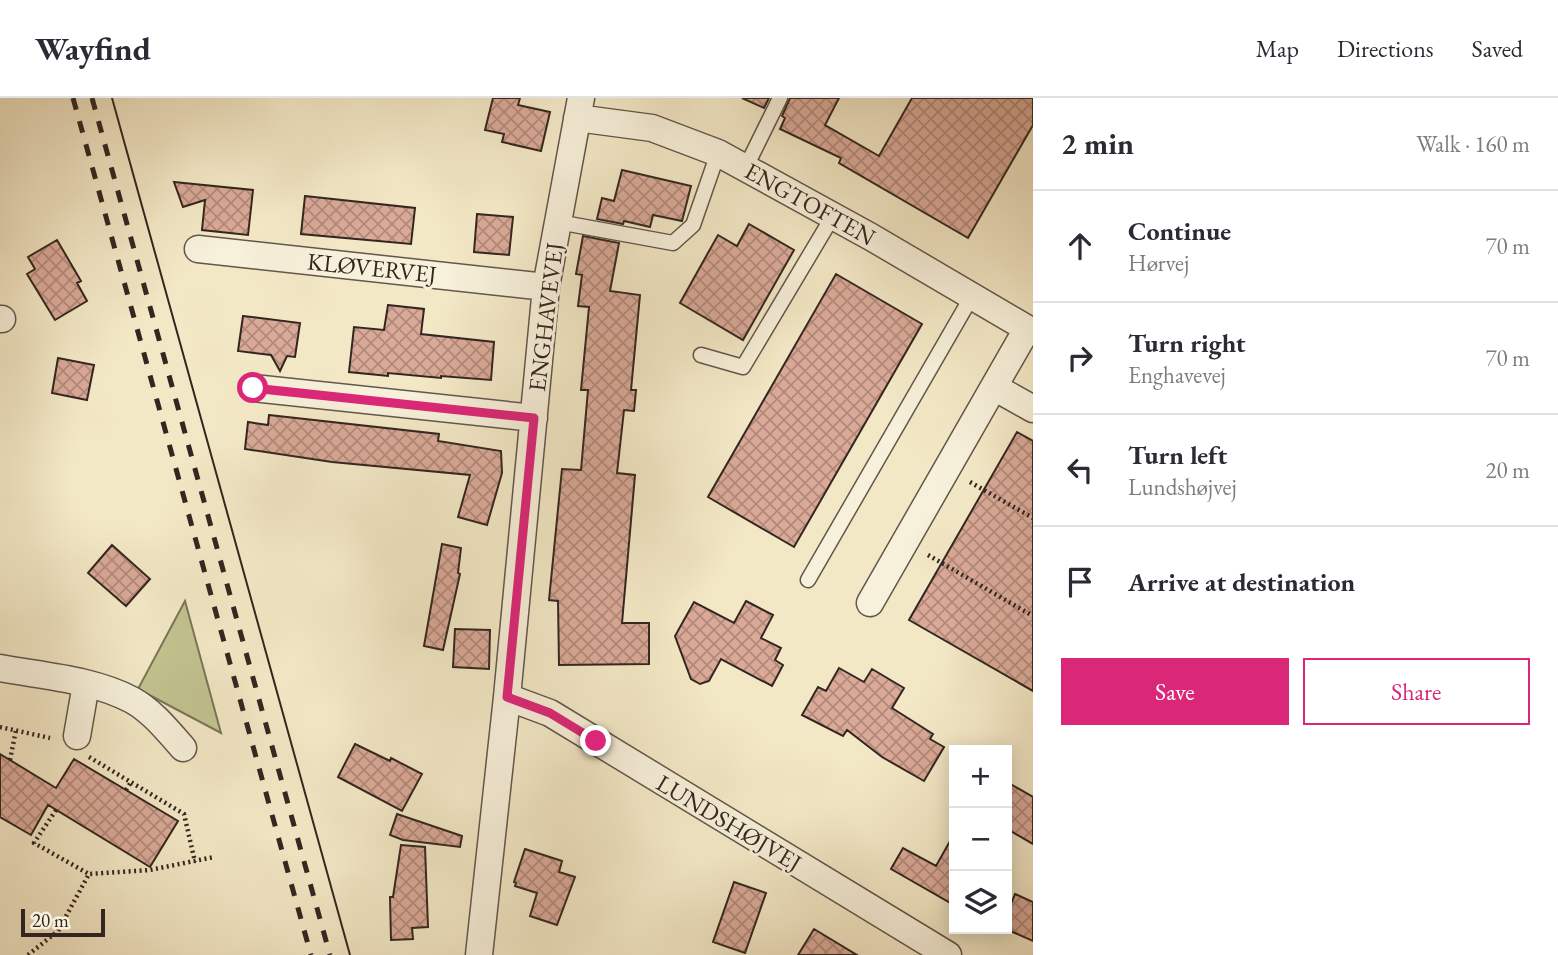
<!DOCTYPE html>
<html lang="en">
<head>
<meta charset="utf-8">
<style>
  :root { --surface:#fff; --page:#f2f2f3; --text:#2b2b33; --muted:#7c7c81; --line:#e1e1e2; --accent:#db2777 }
  body { margin:0; font-family:"EB Garamond",serif; background:var(--page); color:var(--text) }
  .controls { position:absolute; right:21px; bottom:21px; display:grid; overflow:hidden; border-radius:0px; box-shadow:0 4px 18px #0003 }
  .controls button { width:63px; height:63px; display:grid; place-items:center; padding:0; border:0; border-bottom:2px solid var(--line); background:var(--surface); color:var(--text); font:35px sans-serif }
  .scale { position:absolute; left:21px; bottom:18px; width:84px; box-sizing:border-box; padding-left:7px; border:4px solid #332620; border-top:0; font-size:19px; line-height:24px; white-space:nowrap; color:#332620; -webkit-text-stroke:5px #f7f0da; paint-order:stroke }
  .stop { position:absolute; width:21px; height:21px; margin:-16px; border:5px solid #db2777; border-radius:50%; background:#fff }
  .stop.end { background:#db2777; border-color:#fff; box-shadow:0 2px 7px #0008 }
  .list { margin:0; padding:0; list-style:none }
  h2 { display:flex; justify-content:space-between; align-items:center; height:91px; margin:0; padding:0 28px; font-size:30px }
  h2 small { font-size:23px; font-weight:400; color:var(--muted) }
  .list li { display:grid; grid-template-columns:46px 1fr auto; gap:21px; align-items:center; box-sizing:border-box; height:112px; padding:0 28px; border-top:2px solid var(--line) }
  .list b { display:block; font-size:26px; white-space:nowrap }
  .list p { margin:0; font-size:23px; white-space:nowrap; color:var(--muted) }
  .list em { font-size:23px; font-style:normal; color:var(--muted) }
  .actions { display:flex; gap:14px; padding:21px 28px }
  .actions a { flex:1; padding:16px 0; border:2px solid var(--accent); border-radius:0px; text-align:center; font-size:24px; color:var(--accent) }
  .actions .main { background:var(--accent); color:#fff }
  .icon { flex:none; width:38px; height:38px; fill:none; stroke:currentColor; stroke-width:2; stroke-linecap:round; stroke-linejoin:round }
  .map { position:relative; flex:none; width:1033px; height:857px; overflow:hidden }
  header { display:flex; align-items:center; gap:42px; box-sizing:border-box; height:98px; padding:0 35px; background:var(--surface); border-bottom:2px solid var(--line) }
  header strong { font-size:33px }
  nav { display:flex; gap:38px; margin-inline-start:auto; font-size:24px }
  main { display:flex }
  aside { flex:1; background:var(--surface) }
  .map>svg:first-child { display:block }
  .green { fill:#c2c490; stroke:#7a7558; stroke-width:2 }
  .building { fill:url(#building-cross-hatch); stroke:#332620; stroke-width:2 }
  .lines { fill:none; stroke-linecap:round; stroke-linejoin:round }
  .lane-casing { stroke:#63564a; stroke-width:17 }
  .street-casing { stroke:#63564a; stroke-width:29 }
  .path { stroke:#332620; stroke-width:4.5; stroke-dasharray:2 3.5; stroke-linecap:butt }
  .lane { stroke:#f7f0da; stroke-width:14 }
  .street { stroke:#f7f0da; stroke-width:26 }
  .tram { stroke:#332620; stroke-width:2 }
  .rail { stroke:#332620; stroke-width:5; stroke-dasharray:12 12; stroke-linecap:butt }
  .route { stroke:#db2777; stroke-width:9 }
  .labels { text-anchor:middle; stroke-width:6; stroke-linejoin:round; paint-order:stroke }
  .street-label { font-size:24px; fill:#332620; stroke:#f7f0da }
</style>
</head>
<body>
<header>
<strong>Wayfind</strong>
<nav><a>Map</a><a>Directions</a><a>Saved</a></nav>
</header>
<main>
<div class="map">
<svg width="1033" height="857" viewBox="0 0 1033 857">
  <defs>
    <pattern id="building-cross-hatch" width="8" height="8" patternUnits="userSpaceOnUse" patternTransform="scale(1.75)"><rect width="8" height="8" fill="#daa997"/><path d="M0 0l8 8M0 8l8-8" fill="none" stroke="#b1897b"/></pattern>
  </defs>
  <rect width="100%" height="100%" fill="#f3e8c6"/>
  <filter id="stains"><feTurbulence type="fractalNoise" baseFrequency=".00286" numOctaves="4"/><feColorMatrix values="0 0 0 0 .2 0 0 0 0 .09 0 0 0 0 .02 0 0 0 .5 -.17"/></filter>
  <radialGradient id="worn" r=".72"><stop offset=".6" stop-color="#630" stop-opacity="0"/><stop offset="1" stop-color="#630" stop-opacity=".3"/></radialGradient>
  <path class="green" d="M185,503L221,635L138,591Z"/>
  <path class="building" d="M493,0H520L518,7L550,14L541,53L502,44L504,36L485,32Z
    M742,0H769L764,10Z
    M790,0H839L825,27L879,58L912,0H1033V27L968,140L839,65L841,60L780,31L785,20L782,18Z
    M622,72L691,88L682,123L653,117L650,129L624,123L623,126L597,121L602,100L614,103Z
    M174,84L253,92L248,137L202,132L205,102L183,109Z
    M305,98L415,110L411,146L301,136Z
    M477,116L513,119L509,157L474,154Z
    M749,126L794,152L743,242L680,205L718,137L737,148Z
    M583,138L619,145L610,193L640,197L631,292H636L634,313L624,312L617,375L635,377L622,525H649V566L559,567L558,503L549,502L562,371L581,372L588,292H581L589,209L578,208L582,177L576,176Z
    M57,142L81,183L77,185L87,203L55,222L27,176L35,171L28,159Z
    M836,176L922,226L794,449L708,399Z
    M388,207L424,211L421,236L494,244L491,282L441,278V280L388,275V278L349,274L354,229L384,232Z
    M243,218L300,225L295,259L287,258L280,273L271,257L238,253Z
    M58,260L94,267L87,302L52,295Z
    M269,317L439,336L438,343L501,353L502,375L487,427L458,419L470,377L332,364L245,351L248,324L268,327Z
    M1017,334L1033,343V593L909,522Z
    M442,446L461,450L458,475L460,476L443,552L424,548Z
    M112,447L150,481L126,508L88,475Z
    M746,503L773,517L761,540L781,550L775,562L783,567L772,588L721,561L709,583L700,586L691,581L675,538L694,504L734,525Z
    M455,531L490,532L489,571L453,569Z
    M839,570L864,584L872,571L904,590L892,610L933,636L930,641L944,649L924,683L882,659L847,632L843,638L802,617L818,589L826,593Z
    M355,646L390,663L391,660L422,676L402,713L338,679Z
    M0,656L56,690L74,661L178,723L150,769L48,707L31,737L0,719Z
    M1007,684L1033,699V746L1007,731Z
    M397,716L462,738L460,749L403,742L390,737Z
    M954,736V807L891,771L903,750L936,768Z
    M401,747L425,749L428,829L412,830L413,841L391,842L390,799H393Z
    M525,751L562,763L559,774L575,779L557,827L530,818L537,795L515,788L516,785L514,784Z
    M734,784L766,795L745,855L713,844Z
    M1015,796L1033,804V843L1006,831L1007,816Z
    M814,831L857,857H798Z"/>
  <g class="lines">
    <g class="lane-casing">
      <path id="lane" d="M745,71L780,0
        M558,124L673,145L693,127L718,55
        M701,257L743,269L833,118
        M808,482L972,198"/>
    </g>
    <g class="street-casing">
      <path id="street" d="M577,20L652,30L718,55L871,139L1033,234
        M198,151L546,189
        M0,221H2
        M994,289L1033,311
        M253,290L534,320
        M870,505L1027,231
        M0,570C43,578 92,581 132,602C152,613 168,633 183,650
        M507,599L550,615L948,857
        M77,638L86,586
        M479,857L507,599L546,189L581,0"/>
    </g>
    <path class="path" d="M970,384L1033,420
      M928,457L1033,518
      M0,629L50,640
      M89,659L184,716L195,764
      M10,662L16,632
      M126,692L131,684
      M56,712L34,745L89,776
      M28,857L58,833L89,776L150,772L214,759"/>
    <use href="#lane" class="lane"/>
    <use href="#street" class="street"/>
    <path class="tram" d="M112,0L350,857"/>
    <path class="rail" d="M73,0L311,857
      M92,0L330,857"/>
  </g>
  <g class="lines">
    <path class="route" d="M253,290L534,320L507,599L550,615L596,643"/>
  </g>
  <g class="labels">
    <g class="street-label">
      <text transform="translate(810 106) rotate(29)" y="8">ENGTOFTEN</text>
      <text transform="translate(372 170) rotate(6)" y="8">KLØVERVEJ</text>
      <text transform="translate(546 219) rotate(-83)" y="8">ENGHAVEVEJ</text>
      <text transform="translate(729 725) rotate(31)" y="8">LUNDSHØJVEJ</text>
    </g>
  </g>
  <rect width="100%" height="100%" filter="url(#stains)"/>
  <rect width="100%" height="100%" fill="url(#worn)"/>
</svg>
<div class="controls">
<button>+</button>
<button>−</button>
<button><svg class="icon" aria-label="layers" viewBox="0 0 24 24"><path d="M12 4l9 5-9 5-9-5zM3 14l9 5 9-5"/></svg></button>
</div>
<div class="scale">20 m</div>
<div class="stop" style="left:253px;top:290px"></div>
<div class="stop end" style="left:596px;top:643px"></div>
</div>
<aside>
<h2>2 min<small>Walk · 160 m</small></h2>
<ul class="list">
<li><svg class="icon" aria-label="ahead" viewBox="0 0 24 24"><path d="M12 20V5M6 11l6-6 6 6"/></svg><div><b>Continue</b><p>Hørvej</p></div><em>70 m</em></li>
<li><svg class="icon" aria-label="right" viewBox="0 0 24 24"><path d="M7 20v-9h11M14 6l5 5-5 5"/></svg><div><b>Turn right</b><p>Enghavevej</p></div><em>70 m</em></li>
<li><svg class="icon" aria-label="left" viewBox="0 0 24 24"><path d="M17 20v-9H6M10 6l-5 5 5 5"/></svg><div><b>Turn left</b><p>Lundshøjvej</p></div><em>20 m</em></li>
<li><svg class="icon" aria-label="arrive" viewBox="0 0 24 24"><path d="M6 21V4h12l-3 4 3 4H6"/></svg><div><b>Arrive at destination</b></div></li>
</ul>
<div class="actions"><a class="main">Save</a><a>Share</a></div>
</aside>
</main>
</body>
</html>
